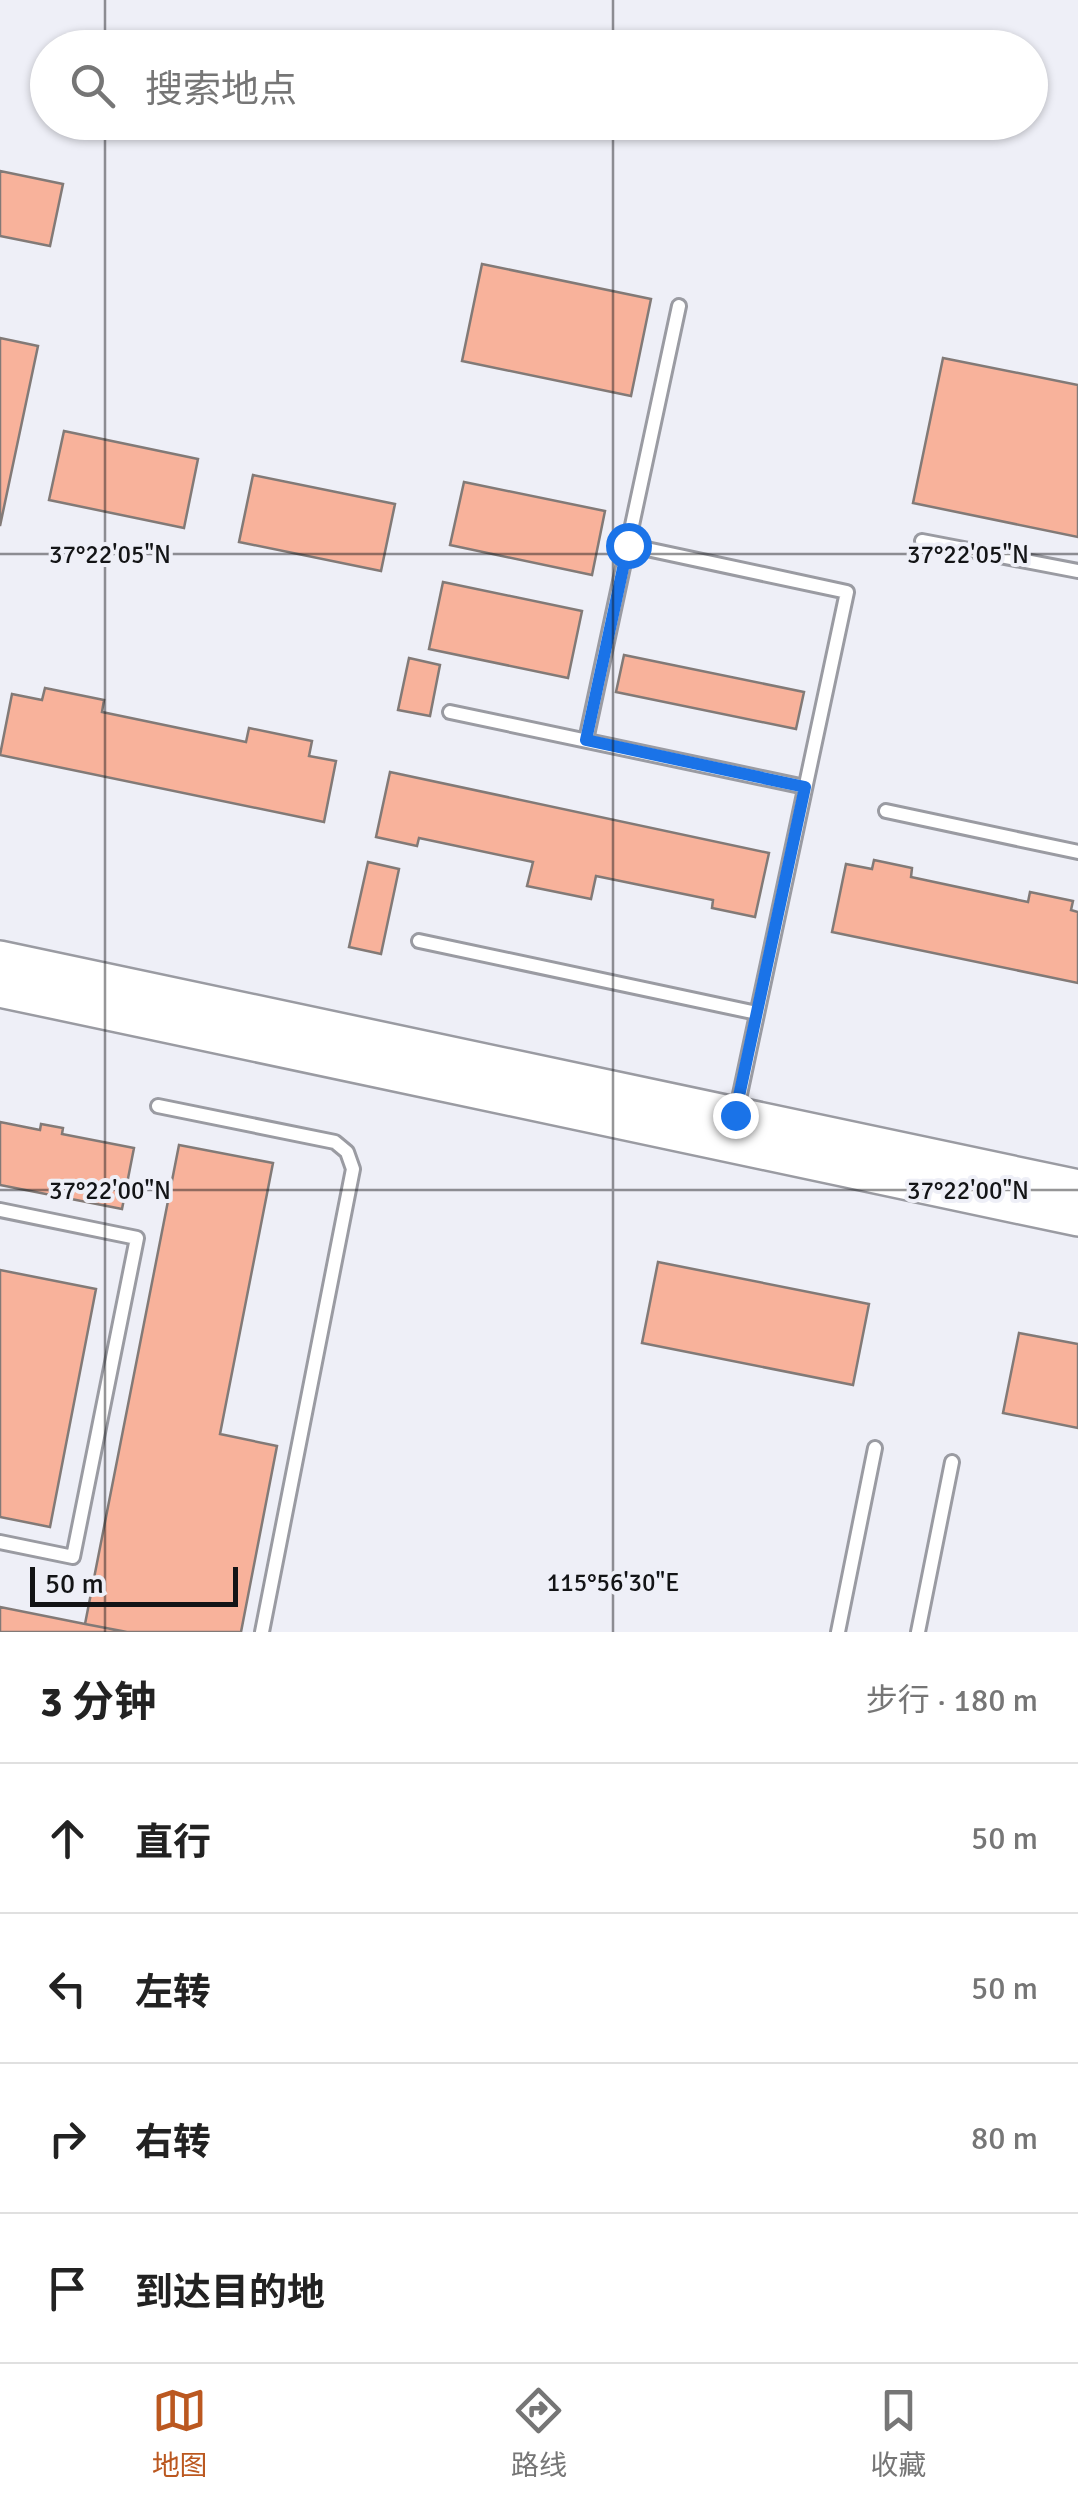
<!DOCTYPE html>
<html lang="zh">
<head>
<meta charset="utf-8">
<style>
  :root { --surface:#fff; --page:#f2f2f2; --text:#222; --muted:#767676; --line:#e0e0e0; --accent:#bb5820 }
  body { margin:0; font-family:Signika,"Noto Sans SC",sans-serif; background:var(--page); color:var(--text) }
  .scale { position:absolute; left:30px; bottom:25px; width:208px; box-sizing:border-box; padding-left:10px; border:5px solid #131416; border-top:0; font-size:28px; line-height:35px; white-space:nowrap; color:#131416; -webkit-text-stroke:8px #eeeff7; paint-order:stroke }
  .stop { position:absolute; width:30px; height:30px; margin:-22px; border:8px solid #1a73e8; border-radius:50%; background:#fff }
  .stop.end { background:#1a73e8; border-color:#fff; box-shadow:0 2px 10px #0008 }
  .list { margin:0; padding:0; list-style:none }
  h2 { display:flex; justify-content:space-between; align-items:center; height:130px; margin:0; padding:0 40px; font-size:42px }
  h2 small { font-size:32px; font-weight:400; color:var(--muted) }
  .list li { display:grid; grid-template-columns:65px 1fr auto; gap:30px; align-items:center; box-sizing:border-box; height:150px; padding:0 40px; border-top:2px solid var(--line) }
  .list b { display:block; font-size:38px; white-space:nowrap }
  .list em { font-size:32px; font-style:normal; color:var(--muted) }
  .icon { flex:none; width:55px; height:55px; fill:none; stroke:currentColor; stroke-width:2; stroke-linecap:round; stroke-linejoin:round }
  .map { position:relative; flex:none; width:1078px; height:1632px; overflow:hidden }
  .search { position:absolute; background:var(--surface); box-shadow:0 2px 8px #0004; left:30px; right:30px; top:30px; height:110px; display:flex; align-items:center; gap:25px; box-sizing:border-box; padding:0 35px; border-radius:55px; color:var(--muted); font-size:38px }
  .sheet { height:730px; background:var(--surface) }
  nav { display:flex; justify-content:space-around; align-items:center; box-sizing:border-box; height:140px; border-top:2px solid var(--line); background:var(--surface); font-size:28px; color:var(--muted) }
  nav a { display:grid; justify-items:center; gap:5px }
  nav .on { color:var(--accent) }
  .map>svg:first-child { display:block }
  .building { fill:#f8b29b; stroke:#827a77; stroke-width:2.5 }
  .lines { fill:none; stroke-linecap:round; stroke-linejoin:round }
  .lane-casing { stroke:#9a9ba2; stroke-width:18 }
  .secondary-casing { stroke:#9a9ba2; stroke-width:40 }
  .lane { stroke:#fff; stroke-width:12 }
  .secondary { stroke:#fff; stroke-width:35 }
  .route { stroke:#1a73e8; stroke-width:12 }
  .ticks { fill:none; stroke:#131416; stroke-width:2.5; stroke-opacity:0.45 }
  .ticks-label { font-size:25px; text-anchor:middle; fill:#131416; stroke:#eeeff7; stroke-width:8; stroke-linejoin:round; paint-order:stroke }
</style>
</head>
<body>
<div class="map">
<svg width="1078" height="1632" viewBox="0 0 1078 1632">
  <rect width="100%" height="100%" fill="#eeeff7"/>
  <path class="building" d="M0,171L63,184L50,246L0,236Z
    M482,264L651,299L631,396L462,361Z
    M0,338L38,346L0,526Z
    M943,358L1078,385V537L913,503Z
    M64,431L198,459L184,528L49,500Z
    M253,475L395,504L381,571L239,542Z
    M464,482L605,511L592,575L450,545Z
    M443,582L582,611L568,678L429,649Z
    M624,655L804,692L796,729L616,692Z
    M409,658L440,665L430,716L398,710Z
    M45,688L104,700L102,712L246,742L249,728L312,741L309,756L336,761L324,822L0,755L12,694L42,700Z
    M390,772L769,853L755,917L712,908L713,900L596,876L591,899L527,886L533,862L419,838L417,846L376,837Z
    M874,860L912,868L911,877L1028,902L1030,892L1073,901L1071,910L1078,912V983L832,932L846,864L872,869Z
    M368,862L399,869L381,954L349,947Z
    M0,1122L40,1130L41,1124L63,1128L62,1134L134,1148L122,1209L0,1185Z
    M179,1145L273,1163L220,1434L277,1446L241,1632H127L85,1624Z
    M658,1262L869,1304L853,1385L642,1343Z
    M0,1270L96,1289L50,1527L0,1517Z
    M1019,1333L1078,1344V1428L1003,1413Z
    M0,1607L85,1624L127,1632H0Z"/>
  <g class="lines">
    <g class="lane-casing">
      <path id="lane" d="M922,541L1078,571
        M628,545L847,592L736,1113
        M450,712L805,787
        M586,740L679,306
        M886,811L1078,852
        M419,941L757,1013
        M158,1106L335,1142L347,1152L353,1169L262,1632
        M0,1210L137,1238L73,1557L0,1542
        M838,1632L875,1448
        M918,1632L952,1462"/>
    </g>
    <g class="secondary-casing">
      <path id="secondary" d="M0,959L1078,1188
        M0,989L1078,1218"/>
    </g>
    <use href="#lane" class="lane"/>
    <use href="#secondary" class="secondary"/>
  </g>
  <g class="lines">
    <path class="route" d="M628,545L586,740L805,787L735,1115"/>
  </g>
  <path class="ticks" d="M105,0V48M613,0V48M105,122V1632M613,122V1632M0,554H1078M0,1190H1078"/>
  <g class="ticks-label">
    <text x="110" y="563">37°22'05"N</text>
    <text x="968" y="563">37°22'05"N</text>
    <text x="110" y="1199">37°22'00"N</text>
    <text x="968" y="1199">37°22'00"N</text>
    <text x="613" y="1591">115°56'30"E</text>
  </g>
</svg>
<div class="scale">50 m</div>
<div class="stop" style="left:628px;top:545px"></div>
<div class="stop end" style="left:735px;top:1115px"></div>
<div class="search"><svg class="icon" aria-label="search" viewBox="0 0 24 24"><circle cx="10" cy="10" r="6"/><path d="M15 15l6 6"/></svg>搜索地点</div>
</div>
<section class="sheet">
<h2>3 分钟<small>步行 · 180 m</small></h2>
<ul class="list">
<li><svg class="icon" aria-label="ahead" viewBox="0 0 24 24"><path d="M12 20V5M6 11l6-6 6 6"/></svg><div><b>直行</b></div><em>50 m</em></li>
<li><svg class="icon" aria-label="left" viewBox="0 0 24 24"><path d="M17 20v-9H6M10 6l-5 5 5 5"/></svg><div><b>左转</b></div><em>50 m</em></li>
<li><svg class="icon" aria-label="right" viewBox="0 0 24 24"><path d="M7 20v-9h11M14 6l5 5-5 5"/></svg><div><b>右转</b></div><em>80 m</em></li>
<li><svg class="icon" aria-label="arrive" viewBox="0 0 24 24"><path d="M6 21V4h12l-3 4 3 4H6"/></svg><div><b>到达目的地</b></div></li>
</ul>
</section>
<nav>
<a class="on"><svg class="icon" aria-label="map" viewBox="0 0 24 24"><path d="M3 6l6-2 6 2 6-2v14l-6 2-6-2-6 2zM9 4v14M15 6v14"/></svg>地图</a>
<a><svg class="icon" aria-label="directions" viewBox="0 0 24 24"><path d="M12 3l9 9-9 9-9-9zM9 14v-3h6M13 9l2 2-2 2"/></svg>路线</a>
<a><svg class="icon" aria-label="saved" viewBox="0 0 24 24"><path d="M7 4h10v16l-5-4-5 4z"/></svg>收藏</a>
</nav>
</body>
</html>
